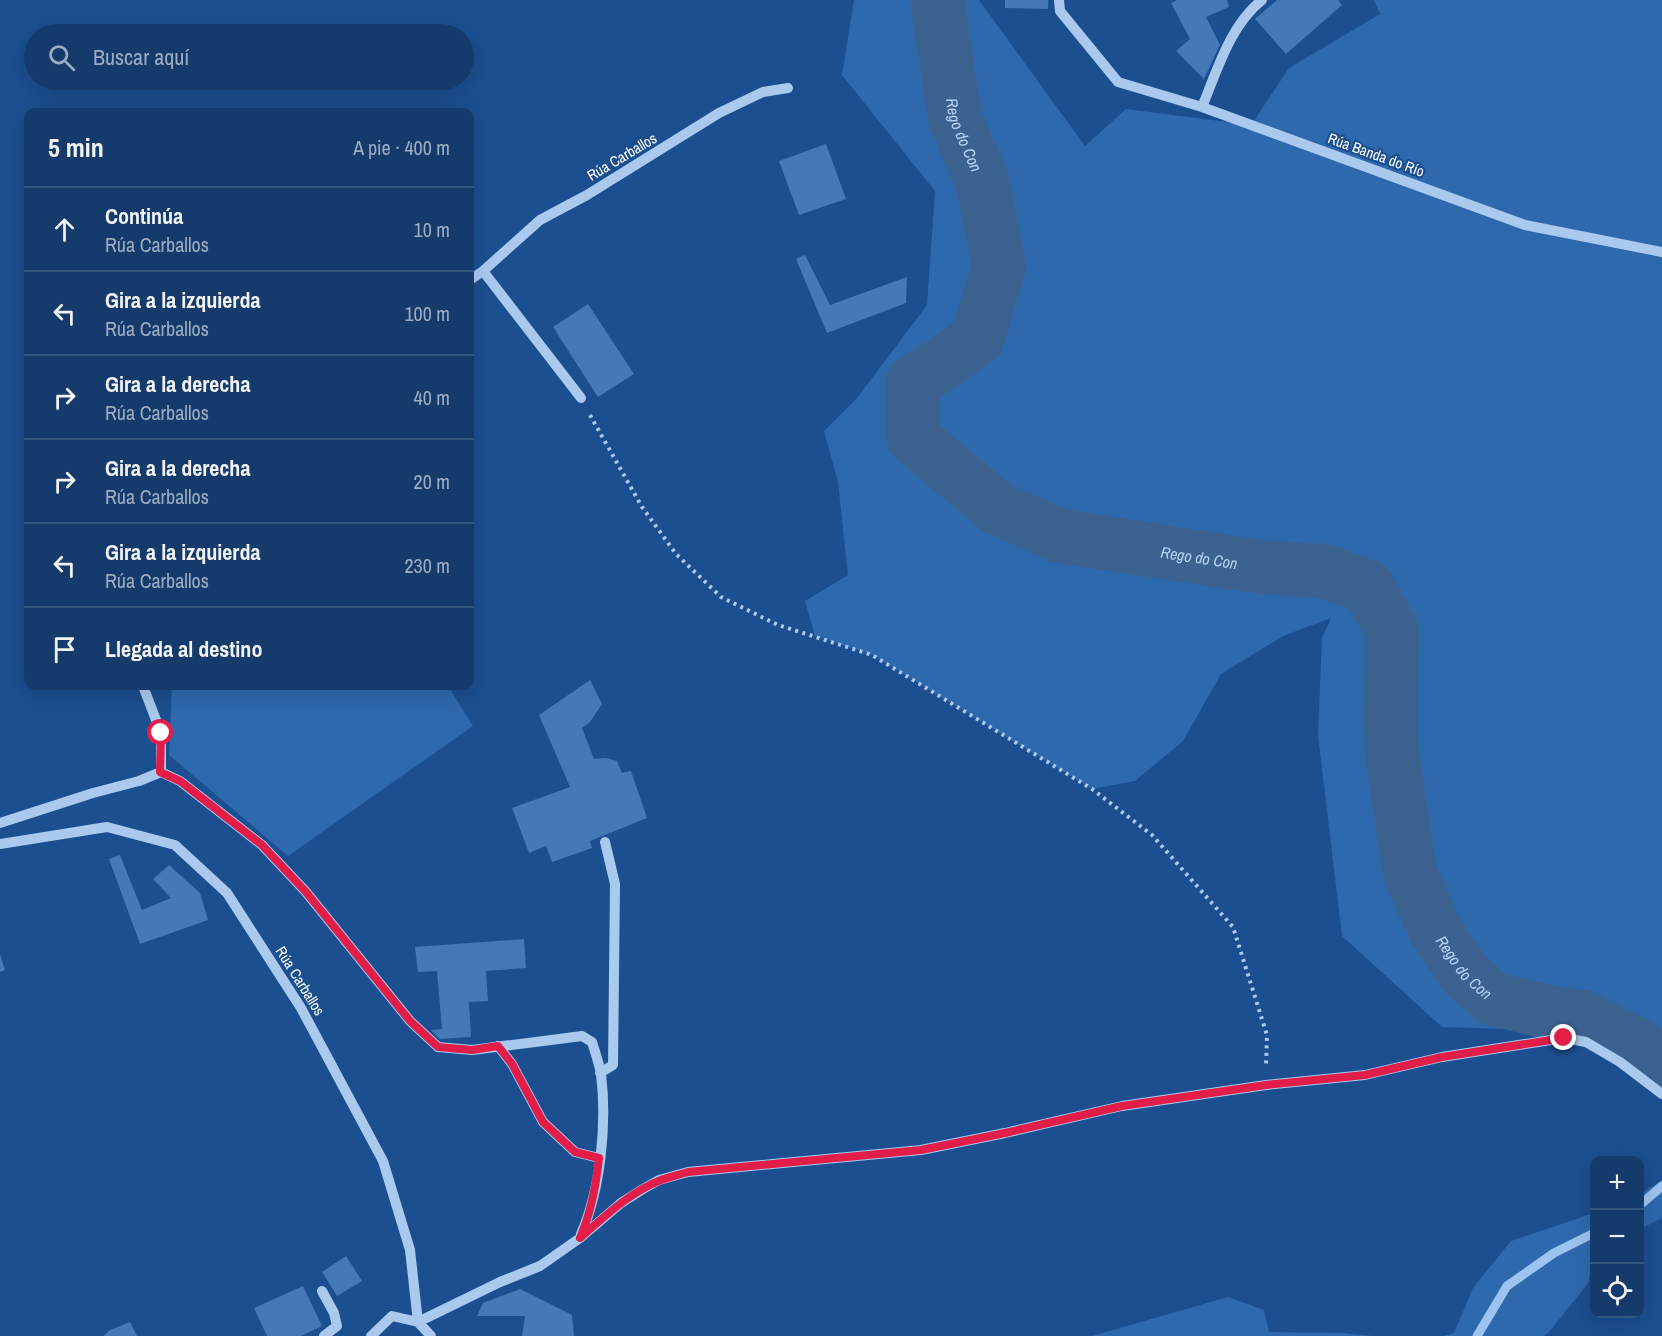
<!DOCTYPE html>
<html lang="es">
<head>
<meta charset="utf-8">
<style>
  :root { --surface:#143b6b; --page:#1d4271; --text:#f1f3f6; --muted:#9dadc1; --line:#33557e }
  body { margin:0; font-family:"Archivo Narrow",sans-serif; background:var(--page); color:var(--text) }
  .controls { position:absolute; right:18px; bottom:18px; display:grid; overflow:hidden; border-radius:12px; box-shadow:0 6px 24px #0002 }
  .controls button { width:54px; height:54px; display:grid; place-items:center; padding:0; border:0; border-bottom:2px solid var(--line); background:var(--surface); color:var(--text); font:30px sans-serif }
  .stop { position:absolute; width:18px; height:18px; margin:-14px; border:4px solid #e11d48; border-radius:50%; background:#fff }
  .stop.end { background:#e11d48; border-color:#fff; box-shadow:0 2px 6px #0008 }
  .list { margin:0; padding:0; list-style:none }
  h2 { display:flex; justify-content:space-between; align-items:center; height:78px; margin:0; padding:0 24px; font-size:26px }
  h2 small { font-size:20px; font-weight:400; color:var(--muted) }
  .list li { display:grid; grid-template-columns:39px 1fr auto; gap:18px; align-items:center; box-sizing:border-box; height:84px; padding:0 24px; border-top:2px solid var(--line) }
  .list b { display:block; font-size:22px; white-space:nowrap }
  .list p { margin:0; font-size:20px; white-space:nowrap; color:var(--muted) }
  .list em { font-size:20px; font-style:normal; color:var(--muted) }
  .icon { flex:none; width:33px; height:33px; fill:none; stroke:currentColor; stroke-width:2; stroke-linecap:round; stroke-linejoin:round }
  .map { position:relative; flex:none; width:1662px; height:1336px; overflow:hidden }
  .search { position:absolute; background:var(--surface); box-shadow:0 6px 24px #0002; left:24px; top:24px; width:450px; height:66px; display:flex; align-items:center; gap:15px; box-sizing:border-box; padding:0 21px; border-radius:33px; color:var(--muted); font-size:22px }
  .panel { position:absolute; background:var(--surface); box-shadow:0 6px 24px #0002; left:24px; top:108px; width:450px; height:582px; border-radius:12px }
  .map>svg:first-child { display:block }
  .green { fill:#2e69ad }
  .lines { fill:none; stroke-linecap:round; stroke-linejoin:round }
  .stream { stroke:#9cc4f0; stroke-width:9 }
  .river { stroke:#3c6290; stroke-width:54 }
  .building { fill:#4478b7 }
  .path { stroke:#a9c9ee; stroke-width:4; stroke-dasharray:3 4.5; stroke-linecap:butt }
  .minor { stroke:#a9c9ee; stroke-width:10 }
  .route { stroke:#e11d48; stroke-width:8 }
  .labels { text-anchor:middle; stroke-width:4.5; stroke-linejoin:round; paint-order:stroke }
  .street-label { font-size:15px; fill:#fff; stroke:#1b4f8f }
  .water-label { font-size:16px; font-style:italic; fill:#b5d3f5; stroke:#1b4f8f }
</style>
</head>
<body>
<div class="map">
<svg width="1662" height="1336" viewBox="0 0 1662 1336">
  <rect width="100%" height="100%" fill="#1b4f8f"/>
  <path class="green" d="M854,0H979L1085,146L1126,109L1251,125L1289,68L1380,14L1374,0H1662V1077L1594,1032L1442,1027L1342,936L1318,735L1322,638L1331,618L1283,636L1221,674L1183,741L1135,781L1092,789L872,655L815,636L805,601L848,575L838,482L824,431L857,398L927,305L935,191L842,75Z
    M172,686H448L473,726L288,856L169,755Z
    M1662,1180V1218L1640,1229V1194Z
    M1594,1213V1253L1592,1255L1589,1282L1549,1332L1544,1336H1444L1454,1333L1473,1288L1511,1241Z
    M1228,1297L1264,1310L1269,1332L1343,1333L1373,1336H1092Z"/>
  <g class="lines">
    <path class="stream" d="M1640,1205L1662,1186
      M1477,1336L1507,1286L1554,1253L1594,1233"/>
    <path class="river" id="s1" d="M937,0L955,119L982,181L999,266L977,339L942,364L912,382L913,438L997,508L1060,536L1261,567L1324,571L1367,586L1392,630L1391,720L1392,755L1410,873L1435,930L1465,974L1493,999L1552,1013L1584,1017L1640,1046L1662,1066"/>
  </g>
  <path class="building" d="M1005,0H1048V9L1005,8Z
    M1177,0H1227L1229,7L1206,17L1220,45L1204,79L1176,51L1190,39L1171,3Z
    M1277,0H1338L1342,5L1286,54L1255,19Z
    M826,144L846,199L799,215L779,161Z
    M805,255L830,305L907,277L906,303L827,333L796,259Z
    M588,304L634,374L598,397L553,327Z
    M590,680L602,704L590,722L582,728L594,759L606,758L617,761L622,773L631,771L647,818L590,841L592,848L552,862L546,846L529,853L512,808L570,787L539,715Z
    M120,855L142,910L171,898L153,879L169,865L200,893L208,920L140,944L109,859Z
    M524,939L526,968L486,971L488,1001L469,1002L471,1037L440,1039L431,1030L442,1029L437,971L418,972L415,947Z
    M0,954L5,970L0,972Z
    M346,1256L362,1281L337,1296L322,1272Z
    M303,1286L322,1326L301,1336H267L254,1308Z
    M520,1289L572,1315L574,1336H522L525,1316H477L483,1303Z
    M130,1322L137,1336H103L110,1330Z"/>
  <g class="lines">
    <path class="path" d="M590,415L642,507L676,554L721,597L778,625L872,655L1092,789L1152,835L1233,927L1267,1035L1266,1066"/>
    <path class="minor" d="M1059,0L1060,11L1118,82L1202,107L1525,225L1662,252
      M1202,107C1217,71 1230,25 1262,0
      M483,271L581,398
      M470,280L483,271L540,220L587,195L719,113L763,92L788,88
      M161,772L180,781L262,845L306,892L410,1021L438,1047L472,1050L582,1036L592,1042C595,1052 599,1063 601,1074C607,1122 601,1189 581,1234
      M0,823L93,793L139,781L161,772V733L143,686
      M0,844L107,827L175,845L227,893L301,1008L383,1161L410,1250L418,1322L431,1336
      M498,1046L512,1064L543,1122L575,1152L599,1158
      M600,1073L613,1065L615,884L605,842
      M322,1291L334,1313L337,1326L324,1336
      M371,1336L392,1316L418,1322L500,1282L540,1266L580,1238L621,1203L643,1189L659,1180L688,1172L921,1150L1005,1133L1122,1106L1266,1085L1365,1075L1442,1057L1564,1038L1586,1042L1620,1062L1662,1094"/>
  </g>
  <g class="lines">
    <path class="route" d="M161,733L160,772L180,781L262,845L306,892L410,1021L438,1047L472,1050L498,1046L512,1064L543,1122L575,1152L599,1158C596,1186 591,1213 580,1238C604,1217 630,1192 661,1180C669,1177 679,1175 688,1172L921,1150L1005,1133L1122,1106L1266,1085L1365,1075L1442,1057L1564,1038"/>
  </g>
  <g class="labels">
    <g class="street-label">
      <text transform="translate(1376 155) rotate(20)" y="5">Rúa Banda do Río</text>
      <text transform="translate(622 157) rotate(-31)" y="5">Rúa Carballos</text>
      <text transform="translate(300 981) rotate(58)" y="5">Rúa Carballos</text>
    </g>
    <g class="water-label">
      <text dy="6" stroke="none"><textPath href="#s1" startOffset="138">Rego do Con</textPath></text>
      <text dy="6" stroke="none"><textPath href="#s1" startOffset="804">Rego do Con</textPath></text>
      <text dy="6" stroke="none"><textPath href="#s1" startOffset="1380">Rego do Con</textPath></text>
    </g>
  </g>
</svg>
<div class="controls">
<button>+</button>
<button>−</button>
<button><svg class="icon" aria-label="locate" viewBox="0 0 24 24"><circle cx="12" cy="12" r="6"/><path d="M12 2v4M12 18v4M2 12h4M18 12h4"/></svg></button>
</div>
<div class="stop" style="left:161px;top:733px"></div>
<div class="stop end" style="left:1564px;top:1038px"></div>
<div class="search"><svg class="icon" aria-label="search" viewBox="0 0 24 24"><circle cx="10" cy="10" r="6"/><path d="M15 15l6 6"/></svg>Buscar aquí</div>
<section class="panel">
<h2>5 min<small>A pie · 400 m</small></h2>
<ul class="list">
<li><svg class="icon" aria-label="ahead" viewBox="0 0 24 24"><path d="M12 20V5M6 11l6-6 6 6"/></svg><div><b>Continúa</b><p>Rúa Carballos</p></div><em>10 m</em></li>
<li><svg class="icon" aria-label="left" viewBox="0 0 24 24"><path d="M17 20v-9H6M10 6l-5 5 5 5"/></svg><div><b>Gira a la izquierda</b><p>Rúa Carballos</p></div><em>100 m</em></li>
<li><svg class="icon" aria-label="right" viewBox="0 0 24 24"><path d="M7 20v-9h11M14 6l5 5-5 5"/></svg><div><b>Gira a la derecha</b><p>Rúa Carballos</p></div><em>40 m</em></li>
<li><svg class="icon" aria-label="right" viewBox="0 0 24 24"><path d="M7 20v-9h11M14 6l5 5-5 5"/></svg><div><b>Gira a la derecha</b><p>Rúa Carballos</p></div><em>20 m</em></li>
<li><svg class="icon" aria-label="left" viewBox="0 0 24 24"><path d="M17 20v-9H6M10 6l-5 5 5 5"/></svg><div><b>Gira a la izquierda</b><p>Rúa Carballos</p></div><em>230 m</em></li>
<li><svg class="icon" aria-label="arrive" viewBox="0 0 24 24"><path d="M6 21V4h12l-3 4 3 4H6"/></svg><div><b>Llegada al destino</b></div></li>
</ul>
</section>
</div>
</body>
</html>
